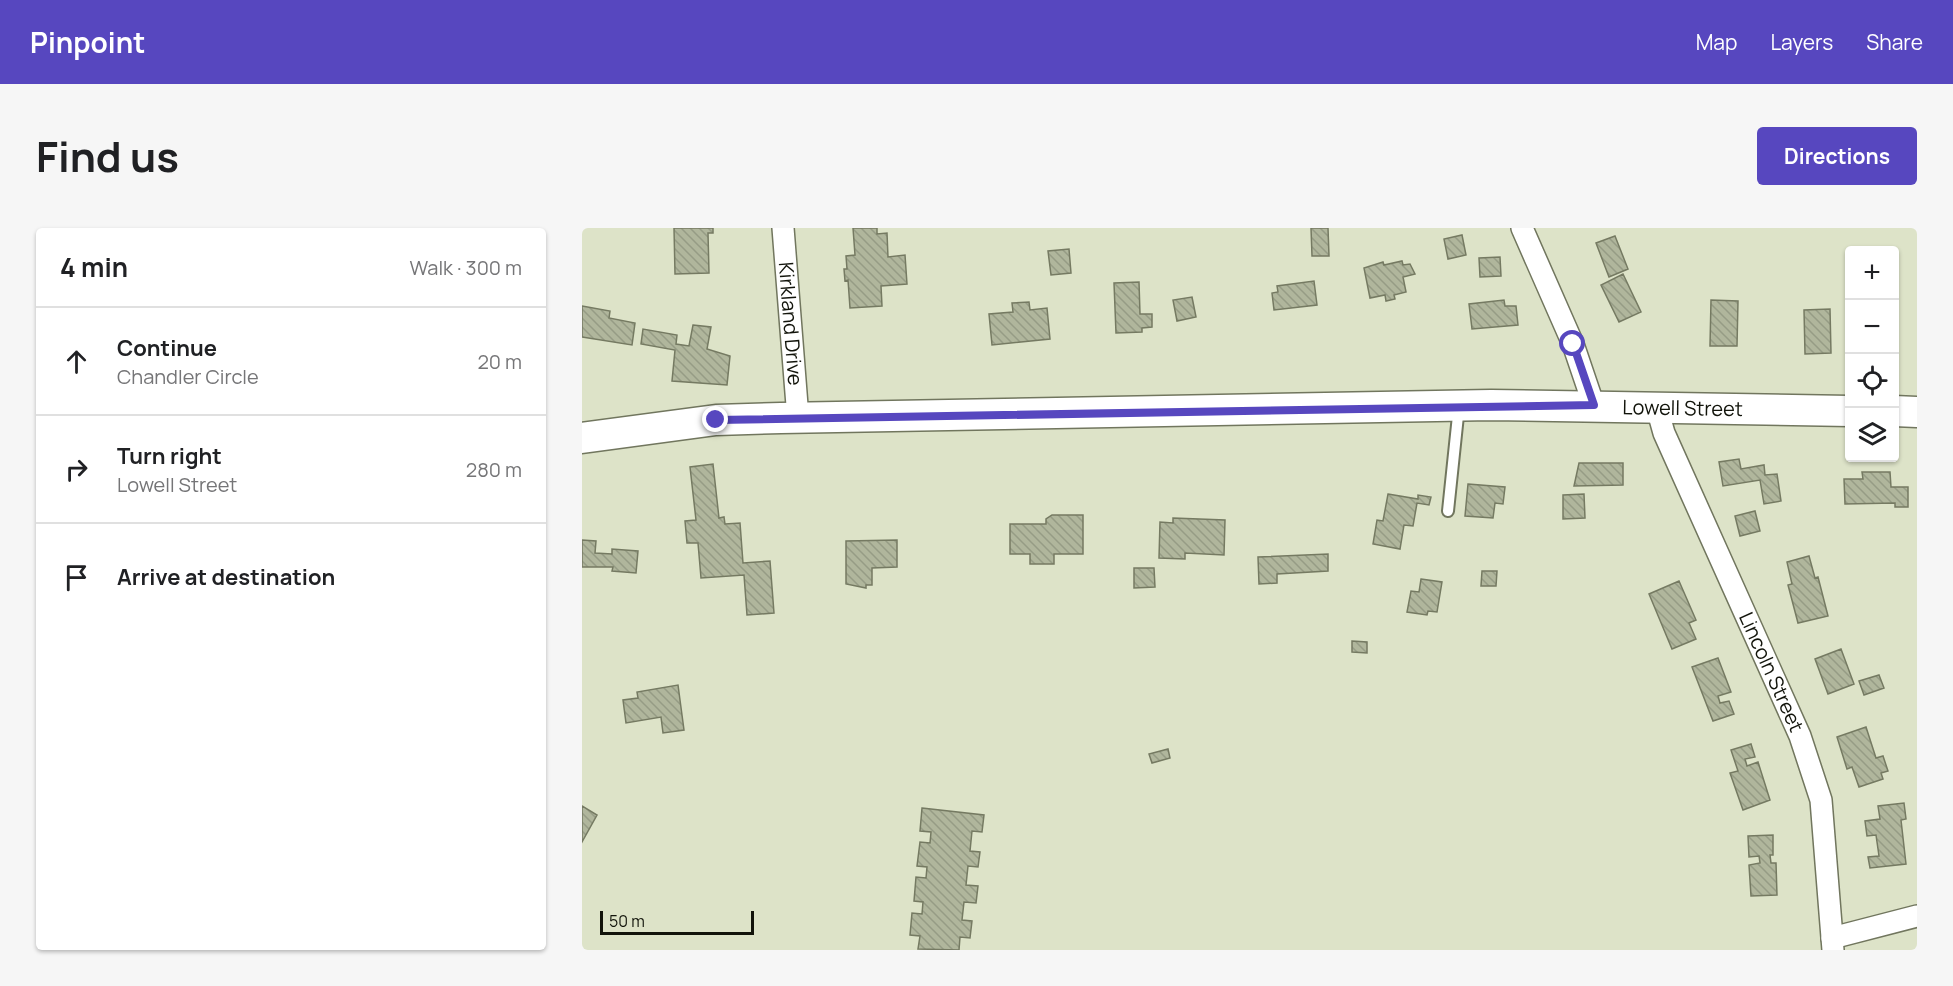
<!DOCTYPE html>
<html lang="en">
<head>
<meta charset="utf-8">
<style>
  :root { --surface:#fff; --page:#f6f6f6; --text:#202124; --muted:#757577; --line:#e0e0e0; --accent:#5747bf }
  body { margin:0; font-family:Manrope,sans-serif; background:var(--page); color:var(--text) }
  .controls { position:absolute; right:18px; top:18px; display:grid; overflow:hidden; border-radius:6px; box-shadow:0 2px 4px #0004 }
  .controls button { width:54px; height:54px; display:grid; place-items:center; padding:0; border:0; border-bottom:2px solid var(--line); background:var(--surface); color:var(--text); font:30px sans-serif }
  .scale { position:absolute; left:18px; bottom:15px; width:154px; box-sizing:border-box; padding-left:6px; border:3px solid #12140b; border-top:0; font-size:16px; line-height:21px; white-space:nowrap; color:#12140b; -webkit-text-stroke:4px #dde3c8; paint-order:stroke }
  .stop { position:absolute; width:18px; height:18px; margin:-14px; border:4px solid #5747bf; border-radius:50%; background:#fff }
  .stop.end { background:#5747bf; border-color:#fff; box-shadow:0 2px 6px #0008 }
  .list { margin:0; padding:0; list-style:none }
  h2 { display:flex; justify-content:space-between; align-items:center; height:78px; margin:0; padding:0 24px; font-size:26px }
  h2 small { font-size:20px; font-weight:400; color:var(--muted) }
  .list li { display:grid; grid-template-columns:39px 1fr auto; gap:18px; align-items:center; box-sizing:border-box; height:108px; padding:0 24px; border-top:2px solid var(--line) }
  .list b { display:block; font-size:22px; white-space:nowrap }
  .list p { margin:0; font-size:20px; white-space:nowrap; color:var(--muted) }
  .list em { font-size:20px; font-style:normal; color:var(--muted) }
  .icon { flex:none; width:33px; height:33px; fill:none; stroke:currentColor; stroke-width:2; stroke-linecap:round; stroke-linejoin:round }
  .map { position:relative; flex:none; width:1335px; height:722px; overflow:hidden; border-radius:6px }
  header { display:flex; align-items:center; gap:36px; box-sizing:border-box; height:84px; padding:0 30px; background:var(--accent); color:#fff }
  header strong { font-size:28px }
  nav { display:flex; gap:33px; margin-inline-start:auto; font-size:21px }
  .intro { display:flex; align-items:center; justify-content:space-between; box-sizing:border-box; height:144px; padding:0 36px }
  h1 { margin:0; font-size:42px }
  .button { padding:15px 27px; border-radius:6px; background:var(--accent); color:#fff; font-size:21px; font-weight:700 }
  main { display:flex; gap:36px; padding:0 36px }
  aside { flex:1; background:var(--surface); border-radius:6px; box-shadow:0 2px 4px #0004 }
  .map>svg:first-child { display:block }
  .building { fill:url(#building-back-hatch); stroke:#757a62; stroke-width:1.5 }
  .lines { fill:none; stroke-linecap:round; stroke-linejoin:round }
  .service-casing { stroke:#71765e; stroke-width:14 }
  .minor-casing { stroke:#71765e; stroke-width:24 }
  .secondary-casing { stroke:#71765e; stroke-width:33 }
  .service { stroke:#fff; stroke-width:10 }
  .minor { stroke:#fff; stroke-width:21 }
  .secondary { stroke:#fff; stroke-width:30 }
  .route { stroke:#5747bf; stroke-width:8 }
  .labels { text-anchor:middle; stroke-width:4.5; stroke-linejoin:round; paint-order:stroke }
  .street-label { font-size:20px; fill:#12140b; stroke:#dde3c8 }
</style>
</head>
<body>
<header>
<strong>Pinpoint</strong>
<nav><a>Map</a><a>Layers</a><a>Share</a></nav>
</header>
<div class="intro"><h1>Find us</h1><a class="button">Directions</a></div>
<main>
<aside>
<h2>4 min<small>Walk · 300 m</small></h2>
<ul class="list">
<li><svg class="icon" aria-label="ahead" viewBox="0 0 24 24"><path d="M12 20V5M6 11l6-6 6 6"/></svg><div><b>Continue</b><p>Chandler Circle</p></div><em>20 m</em></li>
<li><svg class="icon" aria-label="right" viewBox="0 0 24 24"><path d="M7 20v-9h11M14 6l5 5-5 5"/></svg><div><b>Turn right</b><p>Lowell Street</p></div><em>280 m</em></li>
<li><svg class="icon" aria-label="arrive" viewBox="0 0 24 24"><path d="M6 21V4h12l-3 4 3 4H6"/></svg><div><b>Arrive at destination</b></div></li>
</ul>
</aside>
<div class="map">
<svg width="1335" height="722" viewBox="0 0 1335 722">
  <defs>
    <pattern id="building-back-hatch" width="6" height="6" patternUnits="userSpaceOnUse" patternTransform="scale(1.5)"><rect width="6" height="6" fill="#b0b69c"/><path d="M-1 5l2 2M0 0l6 6M5-1l2 2" fill="none" stroke="#969c85"/></pattern>
  </defs>
  <rect width="100%" height="100%" fill="#dde3c8"/>
  <path class="building" d="M92,0H131V5H126L127,45L93,46Z
    M271,0H295V6L305,5L306,29L323,27L325,56L299,58L300,78L268,80L266,52L263,53L262,41H265L264,28L273,27Z
    M729,0H746L747,28H730Z
    M880,7L884,27L866,31L862,11Z
    M1033,8L1046,41L1027,49L1014,15Z
    M487,21L489,45L469,47L466,23Z
    M918,29L919,48L898,49L897,30Z
    M820,33L821,37L828,36L833,46L821,49L824,64L812,67L813,71L804,73L803,67L788,70L782,40L801,34L802,37Z
    M1041,46L1059,84L1037,94L1019,57Z
    M732,53L735,77L692,82L690,65L696,64L695,58Z
    M557,54L558,86H570V99L560,100V104L534,105L532,55Z
    M610,69L614,89L595,93L591,72Z
    M922,72L923,78H934L936,97L890,101L887,76Z
    M1129,72L1156,73L1155,118H1128Z
    M447,74L448,82L465,80L468,111L410,117L407,86L431,84L430,75Z
    M0,78L28,83L27,90L53,95L50,117L0,109Z
    M1248,81L1249,125L1223,126L1222,82Z
    M111,97L129,99L125,121L148,128L145,157L90,153L93,122L59,116L61,101L95,107L94,116L107,118Z
    M1157,231L1159,241L1182,237L1183,247L1195,246L1199,273L1182,276L1178,252L1141,258L1137,234Z
    M997,235H1041V257L992,258Z
    M131,236L137,290L142,289L143,296L158,295L161,335L188,333L192,385L165,387L162,347L119,350L116,315H105L103,293L114,292L108,239Z
    M1280,244H1308L1309,259H1326V279H1313V275L1263,276L1262,251H1281Z
    M886,256L923,259L921,276L913,275L911,290L883,288Z
    M806,266L836,271V267L849,269L847,277L835,275L831,298L822,297L818,321L791,316L795,292L801,293Z
    M1002,266L1003,290L981,291V267Z
    M1173,283L1178,303L1158,308L1153,288Z
    M470,287H501V326H472V336H448V326H428V296H464V291Z
    M591,290L643,292L642,327L603,325V331L577,330L578,294L591,295Z
    M0,312L14,313L13,325L30,326V321L56,323L54,345L30,343L31,339H0Z
    M315,312V339L290,340V357H284V360L264,356V313Z
    M746,326V343L695,346V355L677,356L676,329Z
    M1227,328L1233,350L1236,349L1246,388L1216,395L1206,357L1210,356L1205,334Z
    M552,340H572L573,359L552,360Z
    M900,343H915L914,358H899Z
    M839,351L860,354L855,384L846,383L845,387L825,384L829,363L837,364Z
    M1097,353L1114,392L1107,395L1114,411L1090,421L1067,366Z
    M770,413L785,414V425L770,424Z
    M1259,421L1272,456L1246,466L1233,431Z
    M1136,430L1149,464L1136,468L1138,475L1147,473L1152,486L1131,493L1110,439Z
    M1297,447L1302,460L1282,467L1277,453Z
    M96,457L102,502L81,505L79,489L44,495L41,472L56,470L55,464Z
    M1284,499L1294,530L1301,528L1306,543L1299,545L1301,551L1277,559L1270,539L1265,541L1255,509Z
    M1169,516L1173,529L1163,531L1165,538L1176,534L1188,572L1161,582L1148,545L1156,543L1149,522Z
    M586,521L588,530L570,535L567,526Z
    M1322,575L1324,591L1319,592L1324,636L1288,640L1286,629L1297,628L1294,607L1285,608L1283,593L1298,591L1296,578Z
    M0,578L15,587L0,614Z
    M340,580L402,587L400,604L390,603L388,623L398,624L396,639L386,638L384,657L396,658L394,675L382,674L380,692L390,693L388,710L378,709L377,722L336,721L338,708L328,707L330,685L340,686L341,674L332,673L334,649L344,650L345,639L335,638L338,614L348,615L349,604L338,603Z
    M1191,607V627H1188L1189,635H1194L1195,667L1169,668L1167,637L1178,635L1177,628L1167,629L1166,608Z"/>
  <g class="lines">
    <g class="service-casing">
      <path id="service" d="M866,283L877,178"/>
    </g>
    <g class="minor-casing">
      <g id="minor">
        <path id="s1" d="M201,0L216,190"/>
        <path d="M940,0L991,116L1012,178"/>
        <path id="s2" d="M1075,180L1082,205L1218,508L1239,572L1251,722"/>
        <path d="M1250,710L1335,688"/>
      </g>
    </g>
    <g class="secondary-casing">
      <g id="secondary">
        <path d="M1312,183L1335,184"/>
        <path id="s3" d="M0,210L134,192L199,190L909,177L1268,183"/>
      </g>
    </g>
    <use href="#service" class="service"/>
    <use href="#minor" class="minor"/>
    <use href="#secondary" class="secondary"/>
  </g>
  <g class="lines">
    <path class="route" d="M134,192L1012,177L991,116"/>
  </g>
  <g class="labels">
    <g class="street-label">
      <text dy="7" stroke="none"><textPath href="#s1" startOffset="96">Kirkland Drive</textPath></text>
      <text dy="7" stroke="none"><textPath href="#s3" startOffset="1102">Lowell Street</textPath></text>
      <text dy="7" stroke="none"><textPath href="#s2" startOffset="288">Lincoln Street</textPath></text>
    </g>
  </g>
</svg>
<div class="controls">
<button>+</button>
<button>−</button>
<button><svg class="icon" aria-label="locate" viewBox="0 0 24 24"><circle cx="12" cy="12" r="6"/><path d="M12 2v4M12 18v4M2 12h4M18 12h4"/></svg></button>
<button><svg class="icon" aria-label="layers" viewBox="0 0 24 24"><path d="M12 4l9 5-9 5-9-5zM3 14l9 5 9-5"/></svg></button>
</div>
<div class="scale">50 m</div>
<div class="stop" style="left:991px;top:116px"></div>
<div class="stop end" style="left:134px;top:192px"></div>
</div>
</main>
</body>
</html>
